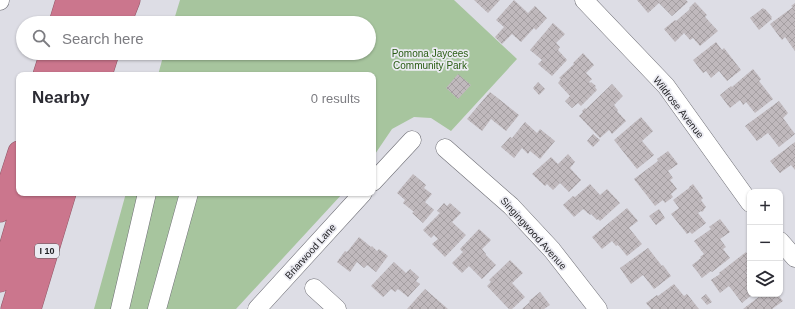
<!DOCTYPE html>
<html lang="en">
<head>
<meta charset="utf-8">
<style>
  :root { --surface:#fff; --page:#f7f7f7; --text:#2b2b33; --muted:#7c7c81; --line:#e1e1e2 }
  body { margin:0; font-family:Helvetica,sans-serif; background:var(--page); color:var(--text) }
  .controls { position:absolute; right:12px; bottom:12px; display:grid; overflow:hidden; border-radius:8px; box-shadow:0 1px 3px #0004 }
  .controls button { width:36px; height:36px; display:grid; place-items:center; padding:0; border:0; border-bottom:1px solid var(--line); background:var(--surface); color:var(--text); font:20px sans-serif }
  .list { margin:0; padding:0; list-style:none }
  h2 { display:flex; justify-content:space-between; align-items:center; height:52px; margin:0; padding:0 16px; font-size:17px }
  h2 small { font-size:13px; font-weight:400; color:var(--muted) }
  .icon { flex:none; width:22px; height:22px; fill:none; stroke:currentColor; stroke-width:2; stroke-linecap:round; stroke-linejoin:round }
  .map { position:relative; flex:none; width:795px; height:309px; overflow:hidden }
  .search { position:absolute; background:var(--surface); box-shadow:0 1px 3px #0004; left:16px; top:16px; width:360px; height:44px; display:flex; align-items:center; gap:10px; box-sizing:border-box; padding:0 14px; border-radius:22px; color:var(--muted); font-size:15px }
  .panel { position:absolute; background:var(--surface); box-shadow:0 1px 3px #0004; left:16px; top:72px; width:360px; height:124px; border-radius:8px }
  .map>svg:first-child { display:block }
  .park { fill:#a7c59e }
  .building { fill:url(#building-cross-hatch) }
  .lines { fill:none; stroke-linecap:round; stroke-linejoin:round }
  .minor-casing { stroke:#6e6e75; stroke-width:19 }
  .highway-casing { stroke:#8f5868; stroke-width:23 }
  .minor { stroke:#fff; stroke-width:18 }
  .highway { stroke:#cb768d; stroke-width:22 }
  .labels { text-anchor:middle; stroke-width:3.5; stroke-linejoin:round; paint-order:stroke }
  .shield { fill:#ebebf2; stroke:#5c5c60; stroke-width:1 }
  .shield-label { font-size:9px; font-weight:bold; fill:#1f1f22 }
  .park-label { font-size:10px; fill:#295c13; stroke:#ebebf2 }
  .street-label { font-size:10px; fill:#1f1f22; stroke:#ebebf2 }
</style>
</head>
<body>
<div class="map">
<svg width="795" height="309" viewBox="0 0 795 309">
  <defs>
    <pattern id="building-cross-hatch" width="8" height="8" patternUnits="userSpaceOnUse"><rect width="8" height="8" fill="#c0b9bd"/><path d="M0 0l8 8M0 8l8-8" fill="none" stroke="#a59fa2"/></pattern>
  </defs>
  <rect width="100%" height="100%" fill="#dddde5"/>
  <path class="park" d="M180,0H454L517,59L451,131L431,118L414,117L392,129L373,157V75H158L164,53H369V23H173Z
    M126,193H343L236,309H94Z"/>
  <path class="building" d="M474,0H500L488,13Z
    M514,0L528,13L535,6L547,18L536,30L534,28L521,42L512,34L502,44L495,37L504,27L496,20Z
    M637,0H686L688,2L672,16L659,3L648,13Z
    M695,2L707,15L705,17L718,31L700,46L693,38L690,40L684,33L675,42L664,29L675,20L676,21L690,9L689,8Z
    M795,3V51L785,37L782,40L770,24L793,7L791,6Z
    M763,8L764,9H765L772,17L771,18L772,19L759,30L750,18Z
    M553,23L565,34L556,43L560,47L558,50L567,60L552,76L538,64L542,60L530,50Z
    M716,42L722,50L724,48L741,70L727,81L719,71L711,78L706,71L703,73L693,60Z
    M583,53L594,65L586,73L592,79L589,82L590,83L591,82L596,86L595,87L597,90L581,106L578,103L572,108L565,101L570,96L558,83L561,79L559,78L574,64L573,63Z
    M753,69L761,79L759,81L773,99L755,113L746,102L743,105L740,100L730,108L720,95L731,86L732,87Z
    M458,74L471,85L458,99L446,88Z
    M538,82L545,89L539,95L533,88Z
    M612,84L623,96L614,105L618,110L617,111L626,121L612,134L609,130L600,138L579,116L583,112L582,111L585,108L586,109Z
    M490,92L519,115L506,131L491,119L482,131L467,119Z
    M779,101L788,113L783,118L795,134L779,147L768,133L757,141L745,126Z
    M641,117L653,131L642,141L654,155L637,169L614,140Z
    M525,122L537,133L540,129L555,141L540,159L530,151L528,154L522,148L514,158L501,147L510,137L512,138Z
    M593,134L600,140L593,147L587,141Z
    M795,142V170L791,165L780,173L770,161Z
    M668,151L678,164L668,171L673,178L670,180L677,189L671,194L673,197L665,203L663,200L655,206L634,179L658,161L657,159Z
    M568,154L575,162L570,168L581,180L569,192L560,183L553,190L547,184L545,186L532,174L551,157L558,164Z
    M413,174L426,185L424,188L432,194L425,202L434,210L423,223L412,213L414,212L403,203L405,200L397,193Z
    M590,184L600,195L607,189L620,203L600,221L598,219L597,220L591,214L590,215L583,209L574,217L563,205L573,196L575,197Z
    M693,184L703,198L701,200L706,207L704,209V210L702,212L701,211L698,213L706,223L692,234L690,232L687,234L671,214L679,208L673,200L689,188V187Z
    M444,203L447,206L450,203L461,213L452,222L466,235L445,257L432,244L438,239L434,235L431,238L423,230L440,213L437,211Z
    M627,208L638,221L629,228L642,244L627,256L618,245L616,246L612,241L602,249L592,237Z
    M659,209L665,218L656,225L649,216Z
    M720,219L730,232L720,239L726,247L723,249L730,258L712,272L711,271L702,278L692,265L701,258L700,257L704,254L694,241L711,229L709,227Z
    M479,229L491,240L482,249L486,254V255L496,265L482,279L469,266L462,273L452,263L463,252L460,249Z
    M359,237L371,247L372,246L377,251L379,249L388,256L376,272L367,265L364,268L357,262L350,272L337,262L345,251L347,252Z
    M648,248L662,266L663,265L671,276L654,289L643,275L631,284L620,268Z
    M746,252L750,258V270L746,273L750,279L749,280L750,282V294H753L742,303L729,286L720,293L711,280L720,274L719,273Z
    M510,260L523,273L512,283L525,297L512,309H509L487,286L491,282L489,280Z
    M394,262L406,273L410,269L419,277L416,281L420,284L408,297L398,289L395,292L391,289L383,297L371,286Z
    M674,284L684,296L687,294L699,309H651L646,303L657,295L658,296Z
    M425,289L448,309H407Z
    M540,292L550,305L544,309H522L530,302L529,301Z
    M706,294L712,302L707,305L701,298Z
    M761,294H777L783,301L772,309H743L760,296L759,295Z"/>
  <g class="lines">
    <g class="minor-casing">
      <path id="minor" d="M584,0L666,86L750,203
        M0,1V0
        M445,148L511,206L552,250L598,309
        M373,182L412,140
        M780,241L795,258
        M314,288L337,309
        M120,309L147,193
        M157,309L189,193
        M257,309L363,193"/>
    </g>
    <g class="highway-casing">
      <path id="highway" d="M60,23L67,0
        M77,23L85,0
        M100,23L107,0
        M120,23L129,0
        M44,75L51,53
        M61,75L68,53
        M84,75L90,53
        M101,75L108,53
        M0,211L19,152
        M0,281L26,193
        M12,309L48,193
        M30,309L65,193"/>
    </g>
    <use href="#minor" class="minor"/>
    <use href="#highway" class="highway"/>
  </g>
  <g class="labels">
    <rect class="shield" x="35" y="244" width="24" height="14" rx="3"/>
    <g class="shield-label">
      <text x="47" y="254">I 10</text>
    </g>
    <g class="park-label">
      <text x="430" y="57">Pomona Jaycees<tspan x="430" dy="12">Community Park</tspan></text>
    </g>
    <g class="street-label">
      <text transform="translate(679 107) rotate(52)" y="4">Wildrose Avenue</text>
      <text transform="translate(534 233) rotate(48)" y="4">Singingwood Avenue</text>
      <text transform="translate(310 251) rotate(-48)" y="4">Briarwood Lane</text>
    </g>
  </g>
</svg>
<div class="controls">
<button>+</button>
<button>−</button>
<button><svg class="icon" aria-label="layers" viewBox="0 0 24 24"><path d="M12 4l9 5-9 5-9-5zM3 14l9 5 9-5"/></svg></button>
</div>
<div class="search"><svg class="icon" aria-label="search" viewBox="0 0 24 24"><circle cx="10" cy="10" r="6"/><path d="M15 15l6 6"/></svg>Search here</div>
<section class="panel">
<h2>Nearby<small>0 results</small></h2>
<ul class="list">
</ul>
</section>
</div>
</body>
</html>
